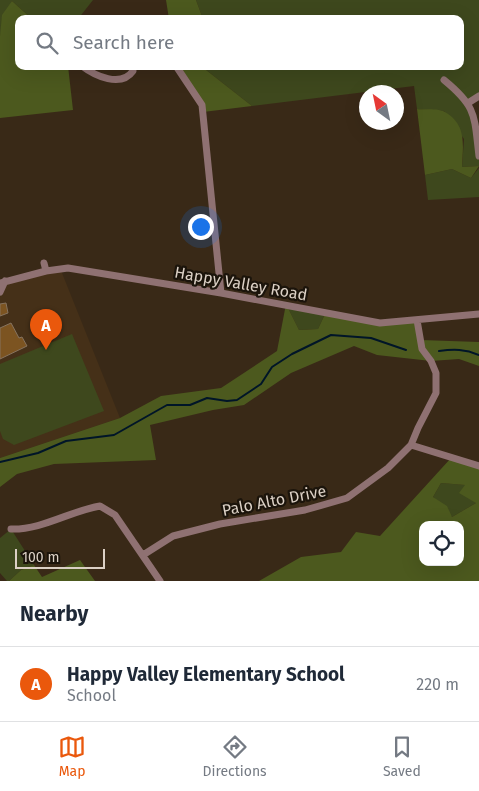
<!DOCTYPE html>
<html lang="en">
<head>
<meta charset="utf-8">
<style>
  :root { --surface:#fff; --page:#f2f2f3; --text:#1f2937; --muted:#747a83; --line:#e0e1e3; --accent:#ea580c }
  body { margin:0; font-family:"Fira Sans",sans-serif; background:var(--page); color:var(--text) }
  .controls { position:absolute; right:15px; bottom:15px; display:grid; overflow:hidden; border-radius:10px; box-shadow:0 5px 20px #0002 }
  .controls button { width:45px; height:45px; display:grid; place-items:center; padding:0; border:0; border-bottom:1px solid var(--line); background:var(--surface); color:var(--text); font:25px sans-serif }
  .compass { position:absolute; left:359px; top:85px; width:45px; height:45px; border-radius:50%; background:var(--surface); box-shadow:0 5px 20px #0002; rotate:327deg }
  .scale { position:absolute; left:15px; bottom:12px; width:90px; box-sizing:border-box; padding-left:5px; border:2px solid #dbd0c5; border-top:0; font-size:14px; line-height:18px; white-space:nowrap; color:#dbd0c5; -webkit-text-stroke:4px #1b140b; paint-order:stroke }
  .you { position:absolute; left:200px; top:226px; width:18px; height:18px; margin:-12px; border:4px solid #fff; border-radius:50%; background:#1a73e8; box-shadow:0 0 0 8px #1a73e833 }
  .badge { display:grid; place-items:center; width:32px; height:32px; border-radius:50%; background:var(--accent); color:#fff; font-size:16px; font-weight:700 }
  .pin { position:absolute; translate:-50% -41px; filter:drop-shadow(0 1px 2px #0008) }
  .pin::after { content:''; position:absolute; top:26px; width:18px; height:15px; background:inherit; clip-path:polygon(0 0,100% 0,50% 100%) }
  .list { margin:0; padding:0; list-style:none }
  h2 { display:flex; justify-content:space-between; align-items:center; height:65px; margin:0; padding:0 20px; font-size:21px }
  h2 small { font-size:16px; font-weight:400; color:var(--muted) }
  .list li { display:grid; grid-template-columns:32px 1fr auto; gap:15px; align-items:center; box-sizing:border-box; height:75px; padding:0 20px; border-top:1px solid var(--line) }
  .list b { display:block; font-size:19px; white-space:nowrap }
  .list p { margin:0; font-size:16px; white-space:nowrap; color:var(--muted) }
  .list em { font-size:16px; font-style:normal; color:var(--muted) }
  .icon { flex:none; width:28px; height:28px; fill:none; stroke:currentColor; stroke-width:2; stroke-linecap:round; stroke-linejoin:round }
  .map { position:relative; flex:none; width:479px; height:581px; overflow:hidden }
  .search { position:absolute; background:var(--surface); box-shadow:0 5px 20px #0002; left:15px; right:15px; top:15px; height:55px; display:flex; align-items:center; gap:12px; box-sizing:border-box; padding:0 18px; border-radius:10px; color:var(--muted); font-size:19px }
  .sheet { height:140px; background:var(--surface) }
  nav { display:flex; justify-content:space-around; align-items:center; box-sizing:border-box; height:70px; border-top:1px solid var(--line); background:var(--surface); font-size:14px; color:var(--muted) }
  nav a { display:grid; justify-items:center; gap:2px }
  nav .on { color:var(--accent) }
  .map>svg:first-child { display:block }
  .built { fill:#453018 }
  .green { fill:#3e481d }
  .forest { fill:#4c591e; fill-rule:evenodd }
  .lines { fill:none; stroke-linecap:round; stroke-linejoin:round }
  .stream { stroke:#001528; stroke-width:2 }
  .building { fill:#7c5421; stroke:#86735f }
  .minor { stroke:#8f7172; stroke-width:7 }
  .labels { text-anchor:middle; stroke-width:4.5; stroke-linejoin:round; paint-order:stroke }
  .street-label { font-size:16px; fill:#dbd0c5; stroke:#1b140b }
</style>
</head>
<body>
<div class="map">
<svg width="479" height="581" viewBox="0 0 479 581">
  <rect width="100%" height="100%" fill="#392917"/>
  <path class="built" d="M60,268L120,418L0,458V283Z"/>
  <path class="green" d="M0,0H93L78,19H32L12,1L0,36Z
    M196,0H479V96L468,103L479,156V166L462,167L464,139L444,111L417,109L414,86L252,106L201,66H460V19H203Z
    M479,168V197L428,200L425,175L452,169L471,178Z
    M286,304L326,312L318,329L299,330Z
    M72,334L104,411L14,445L3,439L0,431V364Z
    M441,483L466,485L476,503L452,517L433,497Z
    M11,529L34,565L21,570L9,581H7L0,573V538Z"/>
  <path class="forest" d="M166,0H196L203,19H169Z
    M12,1L32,19H19V66H68L73,110L0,118V36L2,15Z
    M176,66H201L252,106L203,112Z
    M417,109C425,110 438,108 445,112C467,125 463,145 462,167L479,166L471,178L452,169L425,175Z
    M286,304L299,330L318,329L326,312L365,321L417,320L421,340L479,342V366L459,359L431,361L377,355L354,346L291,373L244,405L213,410L150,425L156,460L54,464L17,474L0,487V458L120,418L161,396L221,388L277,351Z
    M451,458L479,466V581H259L301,557L341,552L356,532L380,536ZM441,483L465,485L459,493L476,503L452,517L447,506L433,497ZM423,525H460V562H423Z
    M80,560L95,581H9L21,570L34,565L42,577Z"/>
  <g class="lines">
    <path class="stream" d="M439,351C454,349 465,349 479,355
      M0,462L38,453L66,441L114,435L167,405H190L207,398L227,401L237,400L261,384L272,367L292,354L331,335L371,338L406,350"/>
  </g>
  <path class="building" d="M6,303L8,313L0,316V304Z
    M11,323L19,338L22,337L27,346L0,359V328Z"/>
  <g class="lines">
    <path class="minor" d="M82,66C95,76 121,88 133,71L132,66
      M176,66L202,105L221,293
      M444,80C477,107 474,115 479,156
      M468,103L479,96
      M44,263L46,271
      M0,283L46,271L68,268L221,293L380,323L479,314
      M0,292L5,281
      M411,445L479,466
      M11,529C42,530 70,511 100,506L115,515L160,581
      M143,555L173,536L220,524L305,510L347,498L388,468L411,445L418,428L436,393V373L431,361L422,349L417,320"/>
  </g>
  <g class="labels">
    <g class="street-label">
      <text transform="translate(241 283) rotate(10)" y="6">Happy Valley Road</text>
      <text transform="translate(274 500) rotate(-11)" y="6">Palo Alto Drive</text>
    </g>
  </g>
</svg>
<div class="controls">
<button><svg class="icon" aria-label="locate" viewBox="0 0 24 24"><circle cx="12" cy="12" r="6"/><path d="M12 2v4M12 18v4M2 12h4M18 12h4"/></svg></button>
</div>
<svg class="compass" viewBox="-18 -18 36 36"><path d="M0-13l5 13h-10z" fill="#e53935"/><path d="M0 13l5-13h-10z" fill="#747a83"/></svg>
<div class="scale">100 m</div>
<div class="you"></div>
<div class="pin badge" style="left:46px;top:350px">A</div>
<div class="search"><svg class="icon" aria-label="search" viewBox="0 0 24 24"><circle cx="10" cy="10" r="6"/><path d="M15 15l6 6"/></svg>Search here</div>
</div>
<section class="sheet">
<h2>Nearby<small></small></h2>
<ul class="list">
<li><span class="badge">A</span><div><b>Happy Valley Elementary School</b><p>School</p></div><em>220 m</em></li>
</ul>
</section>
<nav>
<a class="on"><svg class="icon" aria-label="map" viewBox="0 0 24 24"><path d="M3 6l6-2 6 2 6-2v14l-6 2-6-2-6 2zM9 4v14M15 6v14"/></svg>Map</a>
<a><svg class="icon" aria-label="directions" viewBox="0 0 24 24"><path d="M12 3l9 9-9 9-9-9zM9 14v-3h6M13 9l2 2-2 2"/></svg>Directions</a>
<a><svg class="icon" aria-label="saved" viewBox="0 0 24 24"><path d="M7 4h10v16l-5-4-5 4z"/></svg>Saved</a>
</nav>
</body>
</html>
